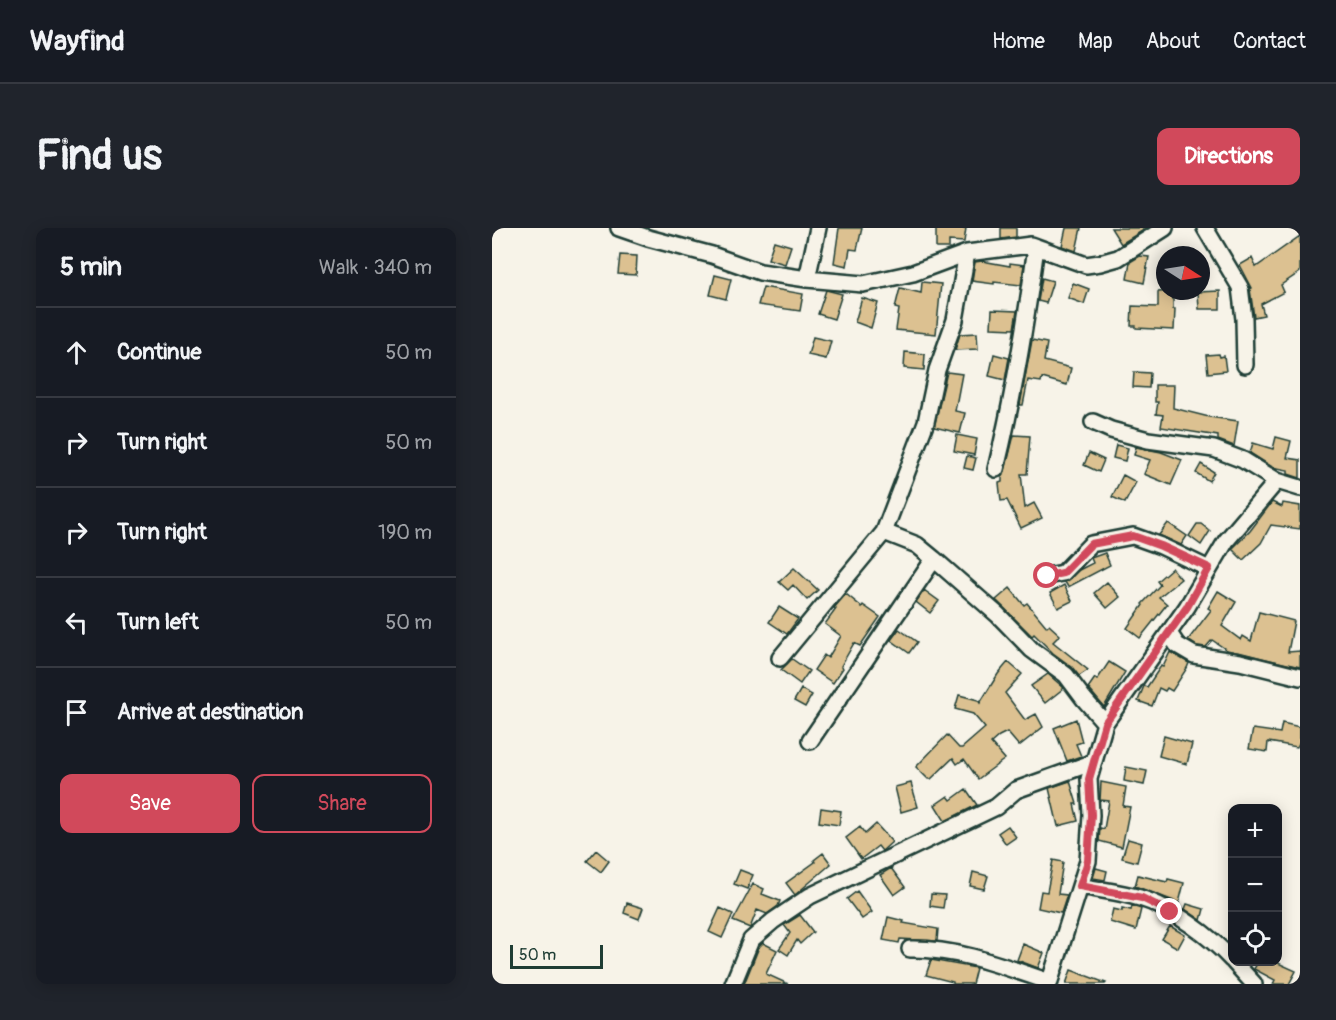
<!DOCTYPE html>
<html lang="en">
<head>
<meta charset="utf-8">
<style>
  :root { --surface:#171b24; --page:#20242c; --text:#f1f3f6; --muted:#9ea1a6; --line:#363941; --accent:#d1495b }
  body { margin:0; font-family:Pangolin,sans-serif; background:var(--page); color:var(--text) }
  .controls { position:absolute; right:18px; bottom:18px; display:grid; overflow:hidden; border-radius:12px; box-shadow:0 3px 15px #0003 }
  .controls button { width:54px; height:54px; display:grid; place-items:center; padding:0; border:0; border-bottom:2px solid var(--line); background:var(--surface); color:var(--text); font:30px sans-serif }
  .compass { position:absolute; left:664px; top:18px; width:54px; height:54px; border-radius:50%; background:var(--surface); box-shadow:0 3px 15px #0003; rotate:102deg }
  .scale { position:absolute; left:18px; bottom:15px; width:93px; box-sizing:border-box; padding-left:6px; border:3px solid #1f3d34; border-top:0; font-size:16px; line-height:21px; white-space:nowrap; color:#1f3d34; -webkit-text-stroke:4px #f7f3e8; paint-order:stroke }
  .stop { position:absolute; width:18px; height:18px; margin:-14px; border:4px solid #d1495b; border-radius:50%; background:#fff }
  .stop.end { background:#d1495b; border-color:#fff; box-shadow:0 2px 6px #0008 }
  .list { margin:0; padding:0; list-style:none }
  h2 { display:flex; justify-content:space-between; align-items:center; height:78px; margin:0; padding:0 24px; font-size:26px }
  h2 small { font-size:20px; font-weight:400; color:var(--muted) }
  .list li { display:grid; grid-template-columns:39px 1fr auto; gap:18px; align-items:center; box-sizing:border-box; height:90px; padding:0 24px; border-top:2px solid var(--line) }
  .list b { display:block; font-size:22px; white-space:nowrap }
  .list em { font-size:20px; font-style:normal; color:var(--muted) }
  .actions { display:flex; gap:12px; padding:18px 24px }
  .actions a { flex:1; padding:14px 0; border:2px solid var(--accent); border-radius:12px; text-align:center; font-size:21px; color:var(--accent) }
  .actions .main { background:var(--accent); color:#fff }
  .icon { flex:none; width:33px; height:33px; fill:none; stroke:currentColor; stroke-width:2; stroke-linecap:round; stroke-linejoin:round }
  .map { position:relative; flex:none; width:808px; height:756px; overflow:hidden; border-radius:12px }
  header { display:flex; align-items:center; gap:36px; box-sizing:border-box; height:84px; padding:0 30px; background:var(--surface); border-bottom:2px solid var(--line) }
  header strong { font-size:28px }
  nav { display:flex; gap:33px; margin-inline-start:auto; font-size:21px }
  .intro { display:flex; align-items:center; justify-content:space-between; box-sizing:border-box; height:144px; padding:0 36px }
  h1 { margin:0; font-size:42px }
  .button { padding:15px 27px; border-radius:12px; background:var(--accent); color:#fff; font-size:21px; font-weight:700 }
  main { display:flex; gap:36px; padding:0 36px }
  aside { flex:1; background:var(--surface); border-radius:12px; box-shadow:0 3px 15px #0003 }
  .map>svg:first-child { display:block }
  .building { fill:#dcc191; stroke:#1f3d34; stroke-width:1.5 }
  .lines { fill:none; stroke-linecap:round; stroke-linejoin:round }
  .minor-casing { stroke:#1f3d34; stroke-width:20 }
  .minor { stroke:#f7f3e8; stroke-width:15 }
  .route { stroke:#d1495b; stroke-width:8 }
</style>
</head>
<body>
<header>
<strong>Wayfind</strong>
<nav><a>Home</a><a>Map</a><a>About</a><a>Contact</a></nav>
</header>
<div class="intro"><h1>Find us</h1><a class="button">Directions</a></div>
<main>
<aside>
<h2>5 min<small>Walk · 340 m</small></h2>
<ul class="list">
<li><svg class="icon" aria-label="ahead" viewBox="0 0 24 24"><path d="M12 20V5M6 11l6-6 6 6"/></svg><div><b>Continue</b></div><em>50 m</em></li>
<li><svg class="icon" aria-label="right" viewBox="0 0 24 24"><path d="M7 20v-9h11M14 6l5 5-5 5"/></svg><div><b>Turn right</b></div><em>50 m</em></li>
<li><svg class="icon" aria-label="right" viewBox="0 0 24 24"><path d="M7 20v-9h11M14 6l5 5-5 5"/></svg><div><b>Turn right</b></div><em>190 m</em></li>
<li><svg class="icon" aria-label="left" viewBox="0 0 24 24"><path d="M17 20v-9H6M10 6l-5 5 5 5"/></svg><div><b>Turn left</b></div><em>50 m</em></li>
<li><svg class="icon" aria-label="arrive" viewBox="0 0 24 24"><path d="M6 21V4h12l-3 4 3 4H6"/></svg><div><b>Arrive at destination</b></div></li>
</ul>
<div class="actions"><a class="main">Save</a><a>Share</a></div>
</aside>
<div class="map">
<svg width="808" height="756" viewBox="0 0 808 756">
  <rect width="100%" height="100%" fill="#f7f3e8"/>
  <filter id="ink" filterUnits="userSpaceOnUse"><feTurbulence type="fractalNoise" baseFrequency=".0167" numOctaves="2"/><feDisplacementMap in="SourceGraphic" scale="12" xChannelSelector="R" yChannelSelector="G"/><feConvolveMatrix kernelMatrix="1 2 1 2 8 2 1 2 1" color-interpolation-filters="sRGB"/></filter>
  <g filter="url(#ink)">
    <path class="building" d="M347,0H370L365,22L358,21L355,38L342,35Z
      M444,0H474L472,14L457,13V20H444Z
      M509,0H524V9L509,11Z
      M574,0H589L584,23L570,18Z
      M619,0H655L629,16Z
      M808,8V44L789,57L792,64L769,76L772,87L762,89L758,61L760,60L748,37L760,30L764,39Z
      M282,13L299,18L293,36L276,31Z
      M128,27L145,28L144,47L126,46Z
      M648,28L657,29L652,55L635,51L638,34Z
      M490,33L518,38V35L532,37L529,57L502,54V56L480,53L483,34Z
      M223,47L239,51L234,71L218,67Z
      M550,50L561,53L554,75L546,73Z
      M430,54L449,56L444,106L404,102L407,81L403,80L408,60L429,65Z
      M581,55L597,61L592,76L576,70Z
      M271,59L311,66L308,83L266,77Z
      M334,62L350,66L342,91L326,86Z
      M681,63V81H683L682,102L644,100V98H639L640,78L666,79V64Z
      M728,63V81H707L706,64Z
      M370,70L386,75L379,100L363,94Z
      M500,82L525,83L522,101L499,100Z
      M485,105L486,121L463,122L468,106Z
      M321,109L339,113L334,131L316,127Z
      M540,112L555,115L552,133L579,140L575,157L550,150L549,154L536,152L531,177H528Z
      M413,124L433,126L432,142L412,140Z
      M502,126L517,130L513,152L497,148Z
      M727,126L728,129L732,128L734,143L716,145L714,127Z
      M455,144L470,146L463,183L473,185L468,205L442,199Z
      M642,144L658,145L657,160L641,159Z
      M663,157H682L681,180L717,189L746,193L742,218L726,212V208L669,199L671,187L664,186L666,174H663Z
      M465,207L485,211L482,227L462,223Z
      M522,207L538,208L535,246H529L533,280L542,275L550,290L529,300L515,272L509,273L507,255L510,254V248L513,243Z
      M784,209L799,213L795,230L808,232V250L796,246V242L780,239L758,225L761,215L781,221Z
      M624,217L636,220L633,233L621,230Z
      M644,219L669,224L690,232L679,257L652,246L658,232L642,227Z
      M597,225L612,232L607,244L592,237Z
      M475,228L484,230L481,242L472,240Z
      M709,236L722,244L717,253L704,245Z
      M631,247L644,254L633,275L620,269Z
      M780,274L790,279L791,275L808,278V301L779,297L769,315L751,332L740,321L758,303Z
      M676,295L695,308L689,317L667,307Z
      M705,296H709L718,303L709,317L697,308Z
      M613,325L618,337L576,359L573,354L587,342L601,335L599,330Z
      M302,340L326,362L315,372L301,357L296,362L287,354Z
      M680,340L689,351L667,369L675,376L648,410L635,400L651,377L650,376L668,357L665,353Z
      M615,354L628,369L615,380L602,365Z
      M572,357L580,373L566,380L558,365Z
      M518,360L532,377L535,375L555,399L557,397L568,407L561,414L596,442L587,448L580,439L561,425L542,406L540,408L504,372Z
      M432,362L447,373L438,385L424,374Z
      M726,363L744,374L730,398L749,412L751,408L759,413L767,384L802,393L796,424L808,423V439L735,422L720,412L714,419L705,418L696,412L719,382L716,380Z
      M354,366L370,379L371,377L388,389L368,418L362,415L349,438L351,440L341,455L322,442L332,427L336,430L349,408L333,396L344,381L342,380Z
      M287,379L306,391L295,406L277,394Z
      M407,401L425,414L417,425L399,412Z
      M678,424L697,435L695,440L680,463L675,460L673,463L667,460L660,478L646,473L652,458L655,459L669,438L671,439Z
      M300,431L317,443L308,456L289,442Z
      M516,434L530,446L513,465L533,492L544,486L551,499L527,518L515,504L507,508L499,515L513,531L486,551L472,531L465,536L461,530L439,551H436L424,539L455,507L467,520H470L493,500L481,486L463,481L467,467L486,472L488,475L506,446Z
      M617,434L633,444L612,479L596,460L603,450L605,452Z
      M556,446L572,460L553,475L539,458Z
      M309,461L320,467L313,479L302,473Z
      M584,491L590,514L584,516L589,528L575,533L562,500Z
      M790,495L808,499V513L805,519L776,514L775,524L757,521L761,501L788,505Z
      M672,508L700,516L695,536L667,528Z
      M634,539L655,543L652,557L632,553Z
      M578,553L585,576H582L586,593L566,598L557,560Z
      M609,554L634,559L631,578L638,579L630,619L607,613L608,600L612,601L617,573L608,572Z
      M419,555L426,579L409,584L403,559Z
      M474,561L485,577L453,593L443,577L456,568L459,572Z
      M329,580L349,583L347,597L327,594Z
      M384,596L400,614L390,623L386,618L369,631L354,610L368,599L373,606Z
      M516,598L524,609L514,616L506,605Z
      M636,611L650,615L645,634L630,630Z
      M104,622L117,633L109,644L95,633Z
      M331,625L339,636L303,667L294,655L323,634L322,632Z
      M561,632L571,634L566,666L575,667L569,685L546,680L549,663L555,664Z
      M399,640L413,659L402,667L388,647Z
      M604,640L615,643L613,652L601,650Z
      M248,642L261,647L255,661L242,656Z
      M481,644L496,648L492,661L478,658Z
      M646,647L675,654L676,651L692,655L687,675L643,658Z
      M261,656L272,661L270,666L288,673L286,678L275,686L265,682L258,700L241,693Z
      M365,663L380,684L370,691L355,671Z
      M439,666L453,667L451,680L438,678Z
      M135,675L151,680L147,691L132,685Z
      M695,676L712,681L709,692L693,681Z
      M640,678L649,681L644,702L618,694L621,681L630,683V680L639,682Z
      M228,680L241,686L230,710L217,704Z
      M308,687L321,704L308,716L305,712L296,727L287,721L298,705L292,697Z
      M396,689L412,693L411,695L446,701L445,713L408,711L407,715L391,712Z
      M678,698L693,707L686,720L670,711Z
      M271,715L285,722L274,746L296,756H252L267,719Z
      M531,716L552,725L546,740L525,732Z
      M439,732L484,740L480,756H461V754L434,747Z
      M766,734H784L804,743L797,756H781L783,752L762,741Z
      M579,742L614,755L613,756H574Z"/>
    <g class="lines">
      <g class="minor-casing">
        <path id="minor" d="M127,0L156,10L220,27L268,44L315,51L371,56L421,45L475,25L539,17L594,37L608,35L626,30L673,0
          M713,0L748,59L752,91L753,137
          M475,25L463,92L445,142L434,194L392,304L425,317L442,331L506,387L540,422L574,447L592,471L613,495
          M315,51L326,0
          M601,194L619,202L656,212L722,221L751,232L785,253
          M504,241C522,167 534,94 544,19
          M555,348L571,345L599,316L641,308L669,318L717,341
          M677,405L685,417L702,427L748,434L808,449
          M288,430L392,304
          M318,513L442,331
          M588,658C608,662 629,664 648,670C679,679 719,709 740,732
          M418,721C466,720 513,739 558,754
          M742,734L762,756
          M241,756L259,712L281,693L318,668L504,579L524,562L602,534
          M557,756L596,633L599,587L597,551L613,495L695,379L734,313L785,253L808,260"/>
      </g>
      <use href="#minor" class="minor"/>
    </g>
  </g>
  <g class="lines" filter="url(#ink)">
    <path class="route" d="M555,348L571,345L599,316L641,308L669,318L717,340L695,379L613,495L597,551L599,587L596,633L588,658L650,670L678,684"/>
  </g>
</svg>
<div class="controls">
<button>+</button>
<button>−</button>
<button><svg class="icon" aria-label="locate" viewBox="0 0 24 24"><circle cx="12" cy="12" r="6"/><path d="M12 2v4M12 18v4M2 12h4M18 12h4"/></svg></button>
</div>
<svg class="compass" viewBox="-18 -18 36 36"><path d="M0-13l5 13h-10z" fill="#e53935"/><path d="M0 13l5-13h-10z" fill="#9ea1a6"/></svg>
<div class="scale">50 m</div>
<div class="stop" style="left:555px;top:348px"></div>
<div class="stop end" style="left:678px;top:684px"></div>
</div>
</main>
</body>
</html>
